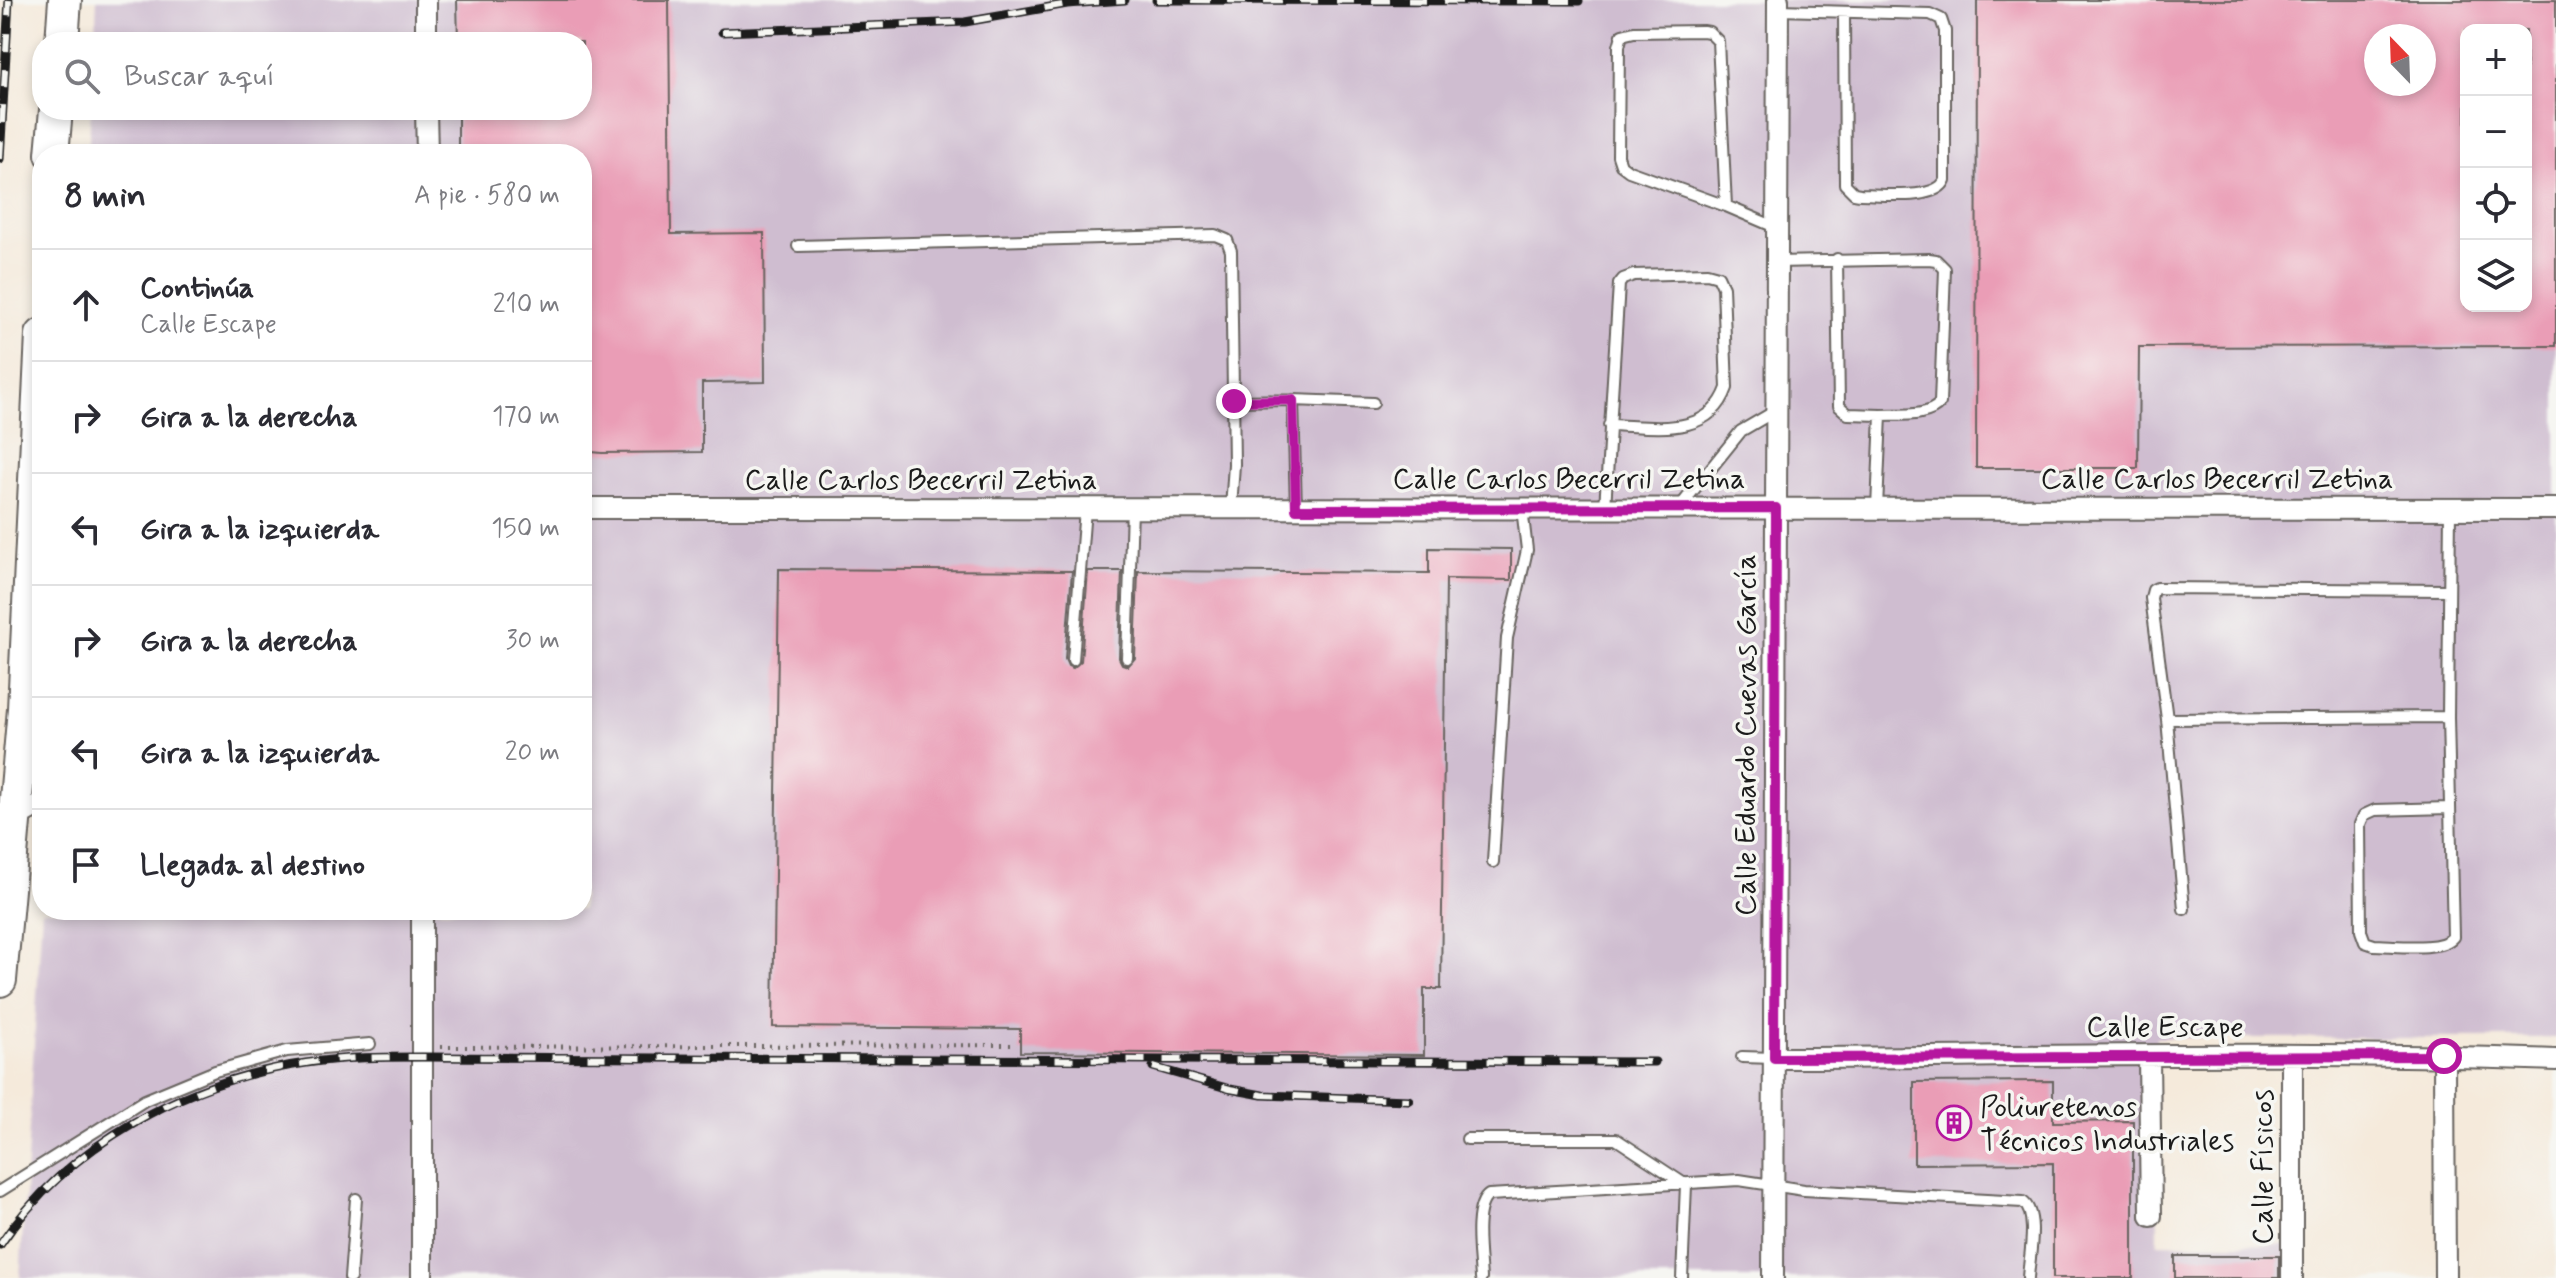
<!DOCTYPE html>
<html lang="es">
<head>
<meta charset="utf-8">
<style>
  :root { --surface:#fff; --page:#f7f7f7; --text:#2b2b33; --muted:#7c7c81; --line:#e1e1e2 }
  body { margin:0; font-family:Mynerve,sans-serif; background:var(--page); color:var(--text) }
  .controls { position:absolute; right:24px; top:24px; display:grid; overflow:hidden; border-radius:16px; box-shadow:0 4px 12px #0003 }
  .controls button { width:72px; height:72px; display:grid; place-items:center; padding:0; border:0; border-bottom:2px solid var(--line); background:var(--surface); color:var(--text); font:40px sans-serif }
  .compass { position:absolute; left:2364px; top:24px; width:72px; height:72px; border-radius:50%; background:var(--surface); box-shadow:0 4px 12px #0003; rotate:337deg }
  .stop { position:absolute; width:24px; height:24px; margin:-18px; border:6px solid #b5179e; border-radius:50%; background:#fff }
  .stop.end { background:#b5179e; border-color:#fff; box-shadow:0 2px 8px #0008 }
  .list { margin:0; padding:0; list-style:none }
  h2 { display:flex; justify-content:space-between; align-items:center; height:104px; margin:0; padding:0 32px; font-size:34px }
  h2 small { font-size:26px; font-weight:400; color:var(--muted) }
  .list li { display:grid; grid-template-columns:52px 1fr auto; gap:24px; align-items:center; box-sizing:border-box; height:112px; padding:0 32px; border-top:2px solid var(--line) }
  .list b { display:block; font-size:30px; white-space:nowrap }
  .list p { margin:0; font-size:26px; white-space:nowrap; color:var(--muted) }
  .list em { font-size:26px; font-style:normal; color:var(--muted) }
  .icon { flex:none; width:44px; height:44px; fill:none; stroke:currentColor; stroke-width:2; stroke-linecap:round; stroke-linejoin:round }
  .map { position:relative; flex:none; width:2556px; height:1278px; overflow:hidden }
  .search { position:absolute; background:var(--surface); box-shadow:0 4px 12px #0003; left:32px; top:32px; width:560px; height:88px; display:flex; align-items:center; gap:20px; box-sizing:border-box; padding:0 28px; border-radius:32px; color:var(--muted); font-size:30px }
  .panel { position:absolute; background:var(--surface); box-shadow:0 4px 12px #0003; left:32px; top:144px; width:560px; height:776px; border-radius:32px }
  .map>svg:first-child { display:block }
  .industrial { fill:#cfbdd0; fill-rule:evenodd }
  .building { fill:#ea9db6; fill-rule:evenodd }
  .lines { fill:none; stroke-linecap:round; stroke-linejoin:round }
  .service-casing { stroke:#68645f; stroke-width:14 }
  .minor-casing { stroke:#68645f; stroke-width:24 }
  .primary-casing { stroke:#68645f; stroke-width:36 }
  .path { stroke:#68645f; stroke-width:4; stroke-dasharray:2 6; stroke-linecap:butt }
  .service { stroke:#fff; stroke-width:10 }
  .minor { stroke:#fff; stroke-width:20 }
  .primary { stroke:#fff; stroke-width:32 }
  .rail-casing { stroke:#1c1c1c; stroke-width:9 }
  .rail { stroke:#f6f6f2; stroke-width:6; stroke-dasharray:18; stroke-linecap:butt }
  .route { stroke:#b5179e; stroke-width:10 }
  .labels { text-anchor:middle; stroke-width:7; stroke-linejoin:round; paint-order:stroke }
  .street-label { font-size:30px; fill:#1c1c1c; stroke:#f6f6f2 }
  .poi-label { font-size:30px; fill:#1c1c1c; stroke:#f6f6f2; text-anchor:start }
</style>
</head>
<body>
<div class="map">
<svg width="2556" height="1278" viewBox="0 0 2556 1278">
  <rect width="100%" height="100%" fill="#f6f6f2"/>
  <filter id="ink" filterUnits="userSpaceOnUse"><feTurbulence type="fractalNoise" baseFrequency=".0125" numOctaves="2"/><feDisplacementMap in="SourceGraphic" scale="16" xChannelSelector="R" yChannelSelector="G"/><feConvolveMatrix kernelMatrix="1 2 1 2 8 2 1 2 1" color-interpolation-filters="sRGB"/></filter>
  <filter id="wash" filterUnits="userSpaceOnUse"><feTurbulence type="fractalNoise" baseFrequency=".006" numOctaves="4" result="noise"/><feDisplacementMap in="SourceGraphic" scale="32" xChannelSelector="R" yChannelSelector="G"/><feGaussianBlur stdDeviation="1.8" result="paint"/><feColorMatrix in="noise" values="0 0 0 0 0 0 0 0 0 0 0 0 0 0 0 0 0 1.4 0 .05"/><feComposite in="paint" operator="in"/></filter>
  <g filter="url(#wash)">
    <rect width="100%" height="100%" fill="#f5eadb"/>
    <path class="industrial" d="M97,0H2556V1038H2156L2158,1243L2290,1245L2289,1278H20L42,910H582V154H88L91,110H582V42H95ZM2466,30H2526V306H2466ZM2376,36H2424V84H2376Z"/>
    <g id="blocks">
      <path class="building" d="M457,0H669L671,234L764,233L765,382L702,383V452L602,453L582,451V154H458V110H582V42H458Z
        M1977,0H2556V346L2139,347L2138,468H1976ZM2466,30H2526V306H2466ZM2376,36H2424V84H2376Z
        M1429,548L1511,549V580L1446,579L1441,989H1424V1055L1020,1052V1029L773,1027L779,569L1072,571L1065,659L1068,666L1073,668L1081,661L1088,571H1122L1119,658L1122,664L1128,666L1135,658L1138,571L1429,573Z
        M2053,1081V1122L2133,1121V1278H2053V1163L1914,1164V1082Z
        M2175,1256H2279V1278H2175Z"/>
    </g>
  </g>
  <g filter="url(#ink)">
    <use href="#blocks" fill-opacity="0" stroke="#68645f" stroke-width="2"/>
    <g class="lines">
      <g class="service-casing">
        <path id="service" d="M1778,10L1930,14L1941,19L1945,31V180C1937,201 1880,194 1860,194L1854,193L1845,184L1844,12
          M1726,206L1718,41L1709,32L1703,31L1634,32L1622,35L1619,46L1618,156L1621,165L1629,171L1726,206L1775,227
          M798,246L1215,235L1227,240L1231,251L1234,464L1231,509
          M1837,259L1839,406L1848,414L1881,415
          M1775,262L1929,259L1936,260L1945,269L1940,403C1928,418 1899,414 1881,415L1877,508
          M1293,400L1296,509
          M1234,401L1293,400L1373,403
          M1605,508L1619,284L1623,279L1634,275L1707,273L1718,276L1723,287L1727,388C1709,439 1652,426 1609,425
          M1679,508L1741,431L1777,410
          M2448,590L2157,588L2153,590L2151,598L2167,719L2448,717L2450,508
          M1127,658L1132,509
          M1073,660L1085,509
          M2448,717L2453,937C2441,952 2394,945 2374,945L2365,942L2361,931L2360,824L2364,815L2375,810L2449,808
          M2167,719L2184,909
          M1493,862L1507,638L1527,550L1522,508
          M1742,1057L1774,1058
          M1467,1139H1616L1686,1185L1682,1278
          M0,1191L145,1100L215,1071L287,1051L370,1044
          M350,1278L356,1199
          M1481,1278C1480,1258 1472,1206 1489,1195L1739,1180L1804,1190L2023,1202C2039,1214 2029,1258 2028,1278"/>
      </g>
      <g class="minor-casing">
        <path id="minor" d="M426,0V42
          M426,110L427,154
          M582,508L2556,509
          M7,822L42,803
          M2292,1055V1278
          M2444,1056L2445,1278
          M2149,1057L2151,1216
          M1774,1058C2035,1057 2296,1050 2556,1060
          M422,1278V910
          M1773,1278L1778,0"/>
      </g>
      <g class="primary-casing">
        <path id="primary" d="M62,42L65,0
          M52,154L56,110
          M0,980L24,709L42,335"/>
      </g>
      <path class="path" d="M441,1047L1017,1045"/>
      <use href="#service" class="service"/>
      <use href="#minor" class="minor"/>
      <use href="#primary" class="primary"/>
      <g class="rail-casing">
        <path id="rail" d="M1156,0L1579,1
          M722,32L965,22L1067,4L1125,0
          M0,159L9,0
          M1153,1067L1230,1089L1262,1095L1409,1100
          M0,1245C68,1144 187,1080 306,1063C345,1057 384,1057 422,1057L1655,1062"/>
      </g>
      <use href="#rail" class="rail"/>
    </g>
  </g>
  <g class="lines" filter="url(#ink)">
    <path class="route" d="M1234,401L1293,400L1296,509L1776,508L1774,1058L2444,1056"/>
  </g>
  <defs>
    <g id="building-ring" transform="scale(1.8)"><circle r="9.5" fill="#f6f6f2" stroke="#b5179e" stroke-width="1.5"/><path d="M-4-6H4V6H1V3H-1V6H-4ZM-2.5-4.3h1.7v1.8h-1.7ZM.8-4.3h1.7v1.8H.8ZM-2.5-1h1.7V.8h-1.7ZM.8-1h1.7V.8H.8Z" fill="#b5179e"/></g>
  </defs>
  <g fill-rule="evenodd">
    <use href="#building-ring" x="1954" y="1123"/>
  </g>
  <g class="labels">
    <g class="street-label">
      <text x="1569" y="488">Calle Carlos Becerril Zetina</text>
      <text x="2217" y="488">Calle Carlos Becerril Zetina</text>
      <text x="921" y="489">Calle Carlos Becerril Zetina</text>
      <text transform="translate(1745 735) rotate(-90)" y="10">Calle Eduardo Cuevas García</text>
      <text x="2165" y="1036">Calle Escape</text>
      <text transform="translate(2262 1167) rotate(-90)" y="10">Calle Físicos</text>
    </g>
    <g class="poi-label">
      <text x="1980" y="1116">Poliuretenos<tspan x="1980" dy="34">Técnicos Industriales</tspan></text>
    </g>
  </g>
</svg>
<div class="controls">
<button>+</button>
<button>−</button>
<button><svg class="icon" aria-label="locate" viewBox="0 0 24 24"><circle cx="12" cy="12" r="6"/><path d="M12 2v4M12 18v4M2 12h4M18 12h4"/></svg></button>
<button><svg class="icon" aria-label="layers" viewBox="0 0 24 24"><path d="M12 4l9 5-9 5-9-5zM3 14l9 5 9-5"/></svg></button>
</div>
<svg class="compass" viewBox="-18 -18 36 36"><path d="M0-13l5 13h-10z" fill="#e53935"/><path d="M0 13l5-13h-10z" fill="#7c7c81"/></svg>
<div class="stop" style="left:2444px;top:1056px"></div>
<div class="stop end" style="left:1234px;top:401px"></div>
<div class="search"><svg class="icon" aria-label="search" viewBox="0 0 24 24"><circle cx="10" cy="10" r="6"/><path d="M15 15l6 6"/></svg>Buscar aquí</div>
<section class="panel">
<h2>8 min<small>A pie · 580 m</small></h2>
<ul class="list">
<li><svg class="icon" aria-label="ahead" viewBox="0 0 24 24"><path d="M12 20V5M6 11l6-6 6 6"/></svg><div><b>Continúa</b><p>Calle Escape</p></div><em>210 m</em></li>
<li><svg class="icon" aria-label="right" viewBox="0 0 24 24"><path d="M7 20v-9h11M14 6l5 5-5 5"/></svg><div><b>Gira a la derecha</b></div><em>170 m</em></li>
<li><svg class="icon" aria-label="left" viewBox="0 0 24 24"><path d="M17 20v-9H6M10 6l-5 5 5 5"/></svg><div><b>Gira a la izquierda</b></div><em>150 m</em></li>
<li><svg class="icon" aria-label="right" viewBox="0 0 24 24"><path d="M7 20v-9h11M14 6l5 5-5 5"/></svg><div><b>Gira a la derecha</b></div><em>30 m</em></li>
<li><svg class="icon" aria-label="left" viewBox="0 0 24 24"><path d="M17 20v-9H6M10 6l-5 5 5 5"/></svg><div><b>Gira a la izquierda</b></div><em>20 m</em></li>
<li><svg class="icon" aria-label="arrive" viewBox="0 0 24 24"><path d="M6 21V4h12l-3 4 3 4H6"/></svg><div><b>Llegada al destino</b></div></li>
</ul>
</section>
</div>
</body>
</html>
